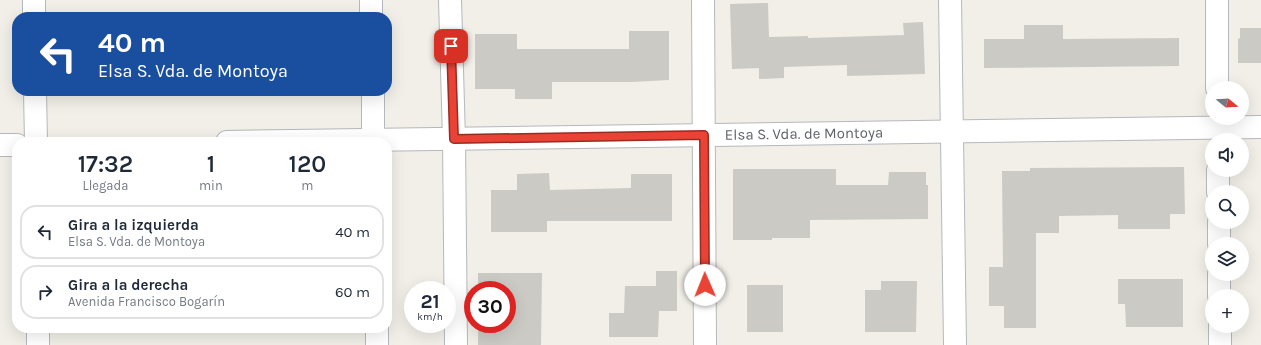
<!DOCTYPE html>
<html lang="es">
<meta charset="utf-8">
<style>
:root{--surface:#fff;--page:#f6f6f7;--text:#1f2937;--muted:#747a83;--line:#e0e1e3}
body{margin:0;font-family:Karla,sans-serif;background:var(--page);color:var(--text);height:100vh;display:flex;flex-direction:column;font-size:15px;white-space:nowrap}
*{box-sizing:border-box;margin:0}
p{font-size:13px;color:var(--muted)}
.icon{flex:none;width:22px;height:22px;fill:none;stroke:currentColor;stroke-width:2;stroke-linecap:round;stroke-linejoin:round}
.map{position:relative;flex:1;overflow:hidden}
.sheet{position:absolute;left:12px;top:137px;width:380px;height:196px;display:flex;flex-direction:column;background:var(--surface);border-radius:16px;box-shadow:0 4px 16px #0002}
.sheet>*{flex:none}
.hud{position:absolute;left:12px;top:12px;width:380px;height:84px;border-radius:16px;box-shadow:0 4px 16px #0002;background:#1a4fa0;color:#fff;overflow:hidden}
.needle{width:26px;rotate:108deg}
.tools{position:absolute;left:1205px;top:81px;display:grid;gap:8px}
.tools a{display:grid;place-items:center;width:44px;height:44px;border-radius:50%;background:var(--surface);box-shadow:0 4px 16px #0002;font-size:20px}
.speed{position:absolute;left:404px;top:281px;display:flex;gap:8px;font-size:20px;font-weight:700;text-align:center}
.speed>*{display:grid;place-content:center;width:52px;height:52px;border-radius:50%;background:var(--surface);box-shadow:0 4px 16px #0002;line-height:1}
.speed small{font-size:10px;font-weight:400}
.speed .limit{border:6px solid #d22;background:#fff;color:#111}
.pin{position:absolute;display:grid;place-items:center;width:34px;height:34px;color:#fff;margin:-17px;border-radius:8px;box-shadow:0 2px 6px #0006}
.me{position:absolute;width:44px;margin:-22px;rotate:359deg;stroke-linejoin:round;filter:drop-shadow(0 0 3px #0008)}
.turn{display:flex;align-items:center;gap:14px;height:84px;padding:0 20px;font-size:18px}
.turn .icon{width:52px;height:52px;stroke-width:2.5}
.turn b{display:block;font-size:28px;line-height:34px}
.eta{display:flex;justify-content:space-evenly;align-items:center;height:68px;text-align:center}
.eta b{font-size:24px;font-weight:600;line-height:28px}
ul{padding:0;list-style:none}
li{display:flex;align-items:center;gap:12px;height:54px;margin:0 8px 6px;padding:0 12px;border:2px solid var(--line);border-radius:16px}
li div{flex:1}
li b{display:block;font-size:15px}
li em{font-style:normal}
.map>svg:first-child{display:block}
</style>
<div class="map">
<svg width="1261" height="345" viewBox="0 0 1261 345">
<rect width="100%" height="100%" fill="#f1efe8"/>
<!-- building -->
<path fill="#cccac5" d="M 768,3 L 769,37 L 808,36 L 808,38 L 904,35 L 903,23 L 923,22 L 925,74 L 847,76 L 847,65 L 784,67 L 784,78 L 759,79 L 759,68 L 732,69 L 730,4 Z
M 1024,25 L 1063,25 L 1063,39 L 1179,38 L 1179,66 L 984,68 L 984,39 L 1024,39 Z
M 1240,28 L 1261,28 L 1261,63 L 1238,63 L 1238,39 L 1240,38 Z
M 629,31 L 669,31 L 669,80 L 632,82 L 552,82 L 552,99 L 515,99 L 515,89 L 475,89 L 475,34 L 517,34 L 517,49 L 629,49 Z
M 1184,167 L 1185,214 L 1170,214 L 1170,229 L 1118,229 L 1118,215 L 1059,216 L 1059,233 L 1036,233 L 1036,328 L 1004,328 L 1004,306 L 989,306 L 989,267 L 1003,267 L 1002,171 L 1030,171 L 1030,168 Z
M 733,169 L 836,169 L 836,185 L 888,185 L 889,172 L 926,172 L 926,185 L 928,185 L 928,219 L 810,220 L 810,238 L 772,238 L 772,240 L 733,240 Z
M 549,173 L 550,190 L 631,188 L 631,174 L 672,174 L 672,221 L 547,221 L 547,232 L 491,232 L 491,190 L 517,190 L 517,174 Z
M 656,271 L 677,271 L 677,311 L 659,311 L 658,337 L 609,337 L 609,313 L 624,313 L 625,286 L 656,286 Z
M 478,273 L 542,273 L 541,345 L 478,345 L 478,324 L 507,324 L 507,290 L 478,290 Z
M 1118,279 L 1183,279 L 1183,327 L 1126,327 L 1125,304 L 1118,304 Z
M 881,281 L 917,281 L 916,332 L 865,332 L 865,290 L 881,290 Z
M 747,285 L 783,285 L 783,332 L 747,332 Z"/>
<g fill="none" stroke-linecap="round" stroke-linejoin="round">
<!-- minor casing -->
<g stroke="#b5b8bc" stroke-width="24">
<g id="minor">
<path d="M 34,0 L 34,17"/>
<path d="M 371,0 L 371,17"/>
<path d="M 450,0 L 454,139 L 456,345"/>
<path d="M 703,0 L 705,345"/>
<path d="M 950,0 L 955,345"/>
<path d="M 1217,0 L 1217,88"/>
<path d="M 35,91 L 36,142"/>
<path d="M 373,91 L 373,142"/>
<path id="s1" d="M 227,142 L 1261,127"/>
<path d="M 0,145 L 17,145"/>
<path d="M 1218,170 L 1218,192"/>
<path d="M 1219,222 L 1219,244"/>
<path d="M 1219,274 L 1219,296"/>
<path d="M 1220,326 L 1220,345"/>
<path d="M 38,328 L 38,345"/>
<path d="M 377,328 L 377,345"/>
</g>
</g>
<!-- minor -->
<use href="#minor" stroke="#fff" stroke-width="22"/>
</g>
<g fill="none" stroke-linecap="round" stroke-linejoin="round">
<!-- route casing -->
<g stroke="#982c22" stroke-width="10">
<path id="route" d="M 451,46 L 454,139 L 704,135 L 705,285"/>
</g>
<!-- route -->
<use href="#route" stroke="#ea4335" stroke-width="7"/>
</g>
<g text-anchor="middle" stroke-width="3" stroke-linejoin="round" paint-order="stroke">
<!-- street labels -->
<g font-size="15" fill="#5f6368" stroke="#fff">
<text dy="5" stroke="none"><textPath href="#s1" startOffset="577">Elsa S. Vda. de Montoya</textPath></text>
</g>
</g>
</svg>
<div class="tools">
<a><svg class="needle" viewBox="-14 -14 28 28"><path d="M0-13l5 13h-10z" fill="#e53935"/><path d="M0 13l5-13h-10z" fill="#747a83"/></svg></a>
<a><svg class="icon" aria-label="sound" viewBox="0 0 24 24"><path d="M4 9h4l5-4v14l-5-4H4zM17 9q2 3 0 6"/></svg></a>
<a><svg class="icon" aria-label="search" viewBox="0 0 24 24"><circle cx="10" cy="10" r="6"/><path d="M15 15l6 6"/></svg></a>
<a><svg class="icon" aria-label="layers" viewBox="0 0 24 24"><path d="M12 4l9 5-9 5-9-5zM3 14l9 5 9-5"/></svg></a>
<a>+</a>
</div>
<div class="speed"><div>21<small>km/h</small></div><div class="limit">30</div></div>
<div class="pin" style="left:451px;top:46px;background:#d93025"><svg class="icon" aria-label="arrive" viewBox="0 0 24 24"><path d="M6 21V4h12l-3 4 3 4H6"/></svg></div>
<svg class="me" style="left:705px;top:285px" viewBox="-20 -20 40 40"><circle r="19" fill="#fff"/><path d="M0-13L10 11 0 6-10 11z" fill="#ea4335"/></svg>
<div class="hud">
<div class="turn"><svg class="icon" aria-label="left" viewBox="0 0 24 24"><path d="M17 20v-9H6M10 6l-5 5 5 5"/></svg><div><b>40 m</b>Elsa S. Vda. de Montoya</div></div>
</div>
<section class="sheet">
<div class="eta">
<div><b>17:32</b><p>Llegada</p></div>
<div><b>1</b><p>min</p></div>
<div><b>120</b><p>m</p></div>
</div>
<ul>
<li><svg class="icon" aria-label="left" viewBox="0 0 24 24"><path d="M17 20v-9H6M10 6l-5 5 5 5"/></svg><div><b>Gira a la izquierda</b><p>Elsa S. Vda. de Montoya</p></div><em>40 m</em></li>
<li><svg class="icon" aria-label="right" viewBox="0 0 24 24"><path d="M7 20v-9h11M14 6l5 5-5 5"/></svg><div><b>Gira a la derecha</b><p>Avenida Francisco Bogarín</p></div><em>60 m</em></li>
</ul>
</section>
</div>
